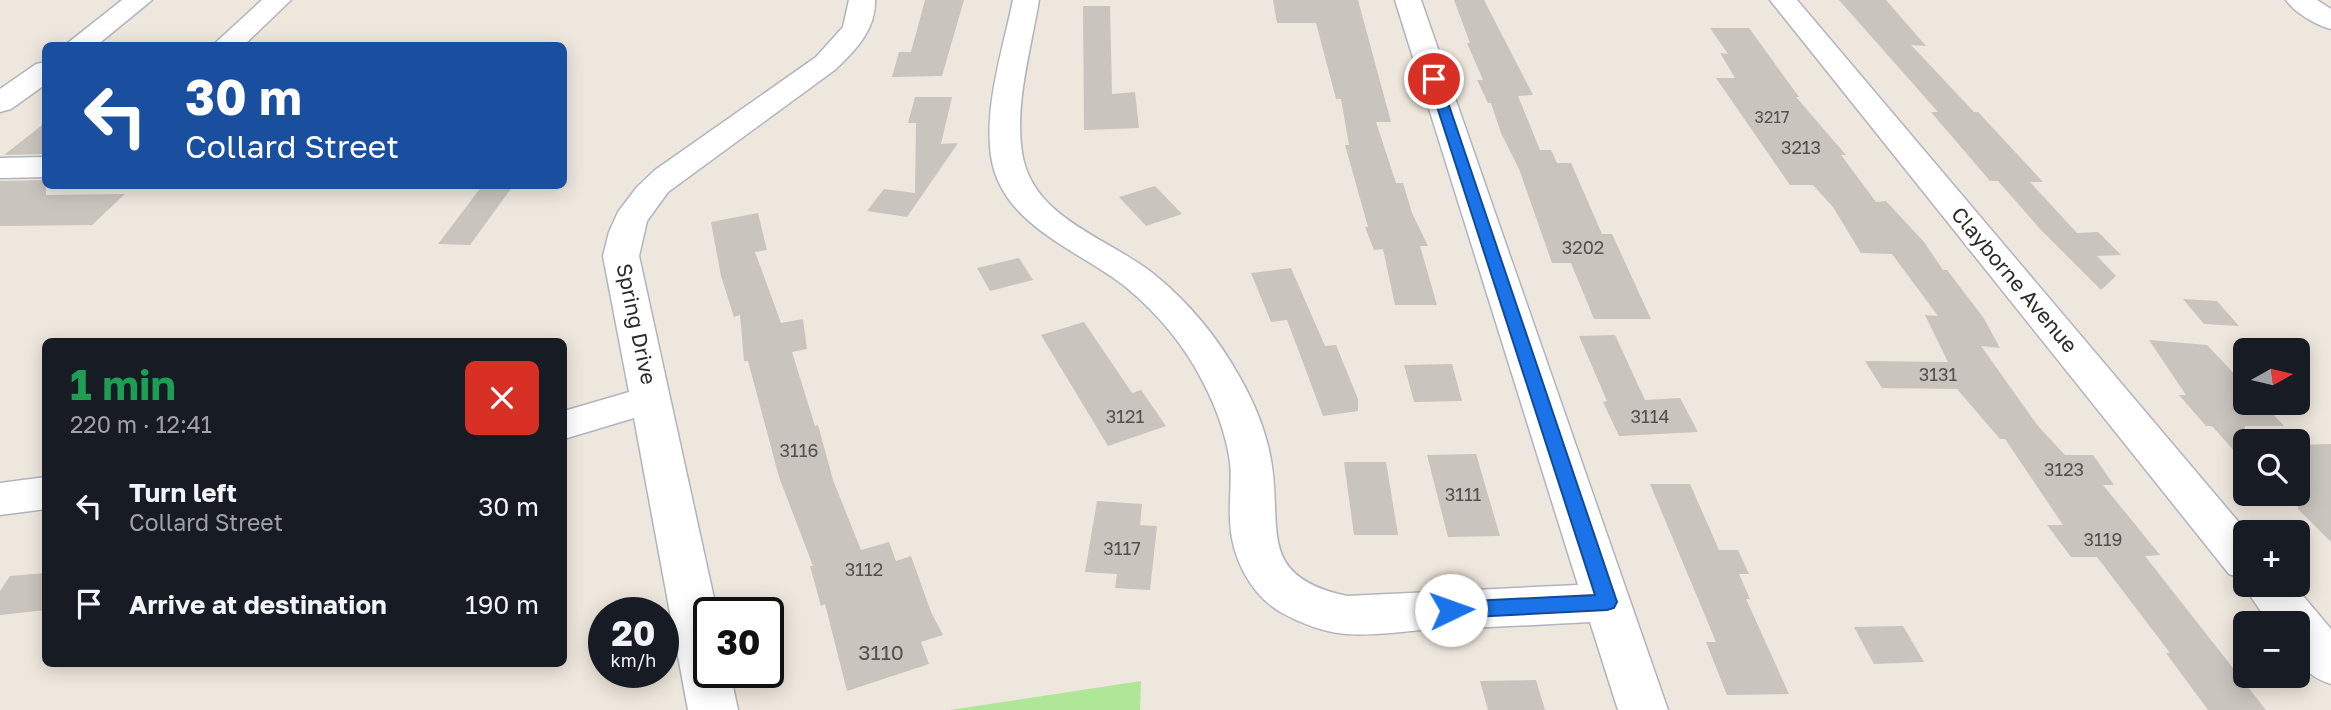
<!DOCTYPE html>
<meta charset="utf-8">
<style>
:root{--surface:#171b24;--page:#20242c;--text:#f1f3f6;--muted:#9ea1a6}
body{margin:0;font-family:"Golos Text",sans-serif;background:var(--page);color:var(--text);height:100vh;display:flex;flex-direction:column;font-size:26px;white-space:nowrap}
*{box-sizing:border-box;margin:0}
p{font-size:23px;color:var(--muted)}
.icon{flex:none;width:38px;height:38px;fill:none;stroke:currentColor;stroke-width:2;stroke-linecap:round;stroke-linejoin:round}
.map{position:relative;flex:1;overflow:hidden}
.drawer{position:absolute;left:42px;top:338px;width:525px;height:329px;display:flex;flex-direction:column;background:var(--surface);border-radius:10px;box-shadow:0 4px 18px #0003}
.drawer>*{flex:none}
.banner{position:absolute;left:42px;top:42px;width:525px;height:147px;border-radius:10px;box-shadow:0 4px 18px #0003;background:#1a4fa0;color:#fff;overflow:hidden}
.needle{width:46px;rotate:82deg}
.fabs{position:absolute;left:2233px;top:338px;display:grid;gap:14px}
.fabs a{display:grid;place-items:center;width:77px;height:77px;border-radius:10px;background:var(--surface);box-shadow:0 4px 18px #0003;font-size:35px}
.speed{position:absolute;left:588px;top:597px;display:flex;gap:14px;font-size:35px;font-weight:700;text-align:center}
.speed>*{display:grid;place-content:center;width:91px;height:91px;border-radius:50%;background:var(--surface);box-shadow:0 4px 18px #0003;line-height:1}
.speed small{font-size:18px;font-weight:400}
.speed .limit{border:4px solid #111;border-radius:10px;background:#fff;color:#111}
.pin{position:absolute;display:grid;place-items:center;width:60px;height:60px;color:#fff;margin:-30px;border:4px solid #fff;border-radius:50%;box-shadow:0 2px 7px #0007}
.me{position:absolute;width:77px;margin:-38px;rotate:87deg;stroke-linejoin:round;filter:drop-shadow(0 0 5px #0008)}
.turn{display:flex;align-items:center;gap:24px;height:147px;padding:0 28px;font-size:32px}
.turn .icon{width:91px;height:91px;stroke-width:2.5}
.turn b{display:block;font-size:49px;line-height:60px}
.round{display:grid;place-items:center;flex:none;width:74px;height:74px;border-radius:10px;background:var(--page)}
.headline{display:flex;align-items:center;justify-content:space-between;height:119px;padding:0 28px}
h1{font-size:42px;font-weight:700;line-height:52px;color:#1e9e55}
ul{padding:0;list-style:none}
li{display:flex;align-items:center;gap:21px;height:98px;padding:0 28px}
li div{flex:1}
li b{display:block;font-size:26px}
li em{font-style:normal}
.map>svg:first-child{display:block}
</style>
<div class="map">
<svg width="2331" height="710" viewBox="0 0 2331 710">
<rect width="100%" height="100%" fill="#eee7dd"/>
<!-- green -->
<path fill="#b0e698" d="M 1141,681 L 1140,710 L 950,710 Z"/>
<!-- building -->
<path fill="#c9c4bd" d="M 925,0 L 964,0 L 942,76 L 892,77 L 899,52 L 911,52 Z
M 1273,0 L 1358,0 L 1391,122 L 1376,122 L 1396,183 L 1403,183 L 1412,213 L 1428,246 L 1420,246 L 1437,305 L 1395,305 L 1383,249 L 1374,250 L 1365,227 L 1368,227 L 1345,145 L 1349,145 L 1341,99 L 1336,99 L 1316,23 L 1277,23 Z
M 1454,0 L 1484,0 L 1533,95 L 1518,96 L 1540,150 L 1551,150 L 1557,163 L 1571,163 L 1602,234 L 1612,234 L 1651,319 L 1594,319 L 1571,263 L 1552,263 L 1519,169 L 1501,133 L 1491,103 L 1488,103 L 1477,80 L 1483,80 L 1467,43 L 1470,43 Z
M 1839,0 L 1886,0 L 1926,46 L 1911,45 L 1974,112 L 1978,112 L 2043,182 L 2030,182 L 2077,233 L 2098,232 L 2121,255 L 2097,256 L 2116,276 L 2101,290 L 2041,230 L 1998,181 L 1990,181 L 1931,112 L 1938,112 Z
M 1083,6 L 1110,6 L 1112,94 L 1135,92 L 1139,128 L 1084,130 Z
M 1710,28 L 1749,28 L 1799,97 L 1796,97 L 1846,155 L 1841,155 L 1876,202 L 1886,201 L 1924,242 L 1943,270 L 1947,270 L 1983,317 L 2000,348 L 1981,346 L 2038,426 L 2065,455 L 2093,455 L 2114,485 L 2103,485 L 2160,555 L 2145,556 L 2266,710 L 2208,710 L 2166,653 L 2170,653 L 2097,557 L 2071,557 L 2047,525 L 2063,525 L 2005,439 L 2000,439 L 1957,389 L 1882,388 L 1865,361 L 1948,362 L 1925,315 L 1938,316 L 1892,254 L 1861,253 L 1833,207 L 1813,185 L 1790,185 L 1716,78 L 1735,78 L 1720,53 L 1728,54 Z
M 915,97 L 952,97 L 941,144 L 958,143 L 907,217 L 867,211 L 884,189 L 915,193 L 916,123 L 908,123 Z
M 46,122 L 46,154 L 4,155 Z
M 46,180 L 46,195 L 125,194 L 92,225 L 0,226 L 0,181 Z
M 482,186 L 513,186 L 470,245 L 438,244 Z
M 1155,186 L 1182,214 L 1146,226 L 1119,197 Z
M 758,213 L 767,250 L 755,252 L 781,323 L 803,319 L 807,349 L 792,352 L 815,426 L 818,425 L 833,480 L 861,550 L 889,542 L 896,561 L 911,556 L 931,612 L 943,635 L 921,642 L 929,664 L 847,691 L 825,604 L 821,606 L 810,566 L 813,566 L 779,477 L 748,361 L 744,361 L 740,315 L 734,317 L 721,276 L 711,222 Z
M 1019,258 L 1033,280 L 990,291 L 977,268 Z
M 1291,268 L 1325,346 L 1336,345 L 1358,399 L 1358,411 L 1323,416 L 1287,320 L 1271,322 L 1251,273 Z
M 2183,299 L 2217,301 L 2239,326 L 2204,324 Z
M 1084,322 L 1132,393 L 1141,390 L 1166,426 L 1108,446 L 1041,335 Z
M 1615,335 L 1645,400 L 1680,398 L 1698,432 L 1619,436 L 1603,402 L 1607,401 L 1579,336 Z
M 2149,340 L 2207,345 L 2245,385 L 2245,402 L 2262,402 L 2284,426 L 2245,426 L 2245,463 L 2212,426 L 2206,426 L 2179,395 L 2186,395 Z
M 1452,364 L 1462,401 L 1414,402 L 1404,365 Z
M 2331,444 L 2331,542 L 2298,509 L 2298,445 Z
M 1476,454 L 1500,536 L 1448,537 L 1427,455 Z
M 1344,462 L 1386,462 L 1398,535 L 1354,535 Z
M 1650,484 L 1690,484 L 1719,550 L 1738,550 L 1749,574 L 1739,574 L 1750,599 L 1746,599 L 1789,694 L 1727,695 L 1706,642 L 1716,642 Z
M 1097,501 L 1142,504 L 1140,525 L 1157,526 L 1150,590 L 1115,588 L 1117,574 L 1085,572 Z
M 46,573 L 46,610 L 0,615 L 0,591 L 10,576 Z
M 1903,626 L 1924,662 L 1874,664 L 1854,627 Z
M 1536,680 L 1545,710 L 1488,710 L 1480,681 Z"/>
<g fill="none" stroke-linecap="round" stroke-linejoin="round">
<!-- minor casing -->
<g stroke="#b1b3c0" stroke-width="3">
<path id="minor" d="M 122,0 L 152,0 L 96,46 L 64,46 Z
M 262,0 L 291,0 L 243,46 L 212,46 Z
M 849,0 L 875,0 C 876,29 856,50 836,69 L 668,192 L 647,221 L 639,256 L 717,612 L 709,612 L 709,672 L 730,672 L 738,710 L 688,710 L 634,418 L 564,439 L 564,411 L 629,392 L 603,256 L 609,232 L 618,212 L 637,187 L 655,170 L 816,57 L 843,27 Z
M 1013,0 L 1039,0 C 1031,50 1013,108 1023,158 C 1036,220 1111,239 1155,275 C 1189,303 1218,338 1239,376 C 1254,402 1266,431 1271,460 C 1283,528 1255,576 1347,596 L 1578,585 L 1395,0 L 1421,0 L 1668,710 L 1618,710 L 1590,622 C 1534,625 1477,628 1421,630 C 1397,632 1371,636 1347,634 C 1326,633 1300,623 1282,613 C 1250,595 1231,556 1230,520 C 1229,501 1232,481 1230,462 C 1226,434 1216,407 1203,382 C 1185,346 1158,314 1127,288 C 1080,250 1001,226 991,156 C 984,106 1003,49 1013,0 Z
M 1770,0 L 1797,0 L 2247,532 L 2245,584 L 2293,584 L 2331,629 L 2331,684 C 2296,672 2298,656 2298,623 L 2269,623 L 2242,584 L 2245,579 L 2229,574 Z
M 2286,0 L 2317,0 L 2331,9 L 2331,29 C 2316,25 2295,13 2286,0 Z
M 46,62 L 46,84 L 11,109 L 0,112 L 0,89 L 36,64 Z
M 46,157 L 46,177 L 0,178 L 0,158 Z
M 46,477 L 46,509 L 0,515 L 0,483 Z"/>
</g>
<!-- minor -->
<use href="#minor" fill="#fff" fill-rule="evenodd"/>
</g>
<!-- route -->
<path fill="#1a73e8" stroke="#114b97" stroke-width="2" d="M 1434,75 L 1440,79 L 1617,602 L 1614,608 L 1607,610 L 1451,618 L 1445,615 L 1442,610 L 1445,604 L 1451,602 L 1595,595 L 1428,79 Z"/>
<g text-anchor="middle" stroke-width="7" stroke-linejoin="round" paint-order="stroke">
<!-- far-number labels -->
<g font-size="16" fill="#525150">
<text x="1772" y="123">3217</text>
</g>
<!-- number labels -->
<g font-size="18" fill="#525150">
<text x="1801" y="154">3213</text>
<text x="1583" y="254">3202</text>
<text x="1938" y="381">3131</text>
<text x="1125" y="423">3121</text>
<text x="1650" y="423">3114</text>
<text x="799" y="457">3116</text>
<text x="2064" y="476">3123</text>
<text x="1463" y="501">3111</text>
<text x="2103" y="546">3119</text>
<text x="1122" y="555">3117</text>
<text x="864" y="576">3112</text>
</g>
<!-- street labels -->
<g font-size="21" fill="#2b2b2b" stroke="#fff">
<text transform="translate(2014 280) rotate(50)" y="7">Clayborne Avenue</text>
<text transform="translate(636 324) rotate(78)" y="7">Spring Drive</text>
</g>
<!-- near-number labels -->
<g font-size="21" fill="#525150">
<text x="881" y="660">3110</text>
</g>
</g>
</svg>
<div class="fabs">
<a><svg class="needle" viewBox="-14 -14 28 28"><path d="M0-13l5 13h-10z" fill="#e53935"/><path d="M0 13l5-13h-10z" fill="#9ea1a6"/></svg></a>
<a><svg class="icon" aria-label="search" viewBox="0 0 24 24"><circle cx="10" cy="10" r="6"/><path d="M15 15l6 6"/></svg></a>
<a>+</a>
<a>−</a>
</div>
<div class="speed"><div>20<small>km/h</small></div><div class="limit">30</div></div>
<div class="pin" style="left:1434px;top:79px;background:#d93025"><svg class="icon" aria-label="arrive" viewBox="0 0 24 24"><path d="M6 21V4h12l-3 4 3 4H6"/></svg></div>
<svg class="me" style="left:1451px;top:610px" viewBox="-20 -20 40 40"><circle r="19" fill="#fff"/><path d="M0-13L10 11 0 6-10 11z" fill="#1a73e8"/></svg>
<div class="banner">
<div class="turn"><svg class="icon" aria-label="left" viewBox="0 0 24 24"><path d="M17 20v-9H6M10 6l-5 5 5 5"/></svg><div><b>30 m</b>Collard Street</div></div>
</div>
<section class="drawer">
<div class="headline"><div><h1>1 min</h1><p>220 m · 12:41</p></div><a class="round" style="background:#d93025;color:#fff"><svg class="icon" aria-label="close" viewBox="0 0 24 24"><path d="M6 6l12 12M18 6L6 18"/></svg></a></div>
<ul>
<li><svg class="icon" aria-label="left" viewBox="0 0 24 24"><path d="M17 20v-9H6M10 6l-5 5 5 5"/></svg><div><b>Turn left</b><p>Collard Street</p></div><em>30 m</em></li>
<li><svg class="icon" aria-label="arrive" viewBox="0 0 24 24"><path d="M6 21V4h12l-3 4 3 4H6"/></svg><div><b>Arrive at destination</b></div><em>190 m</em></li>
</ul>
</section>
</div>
